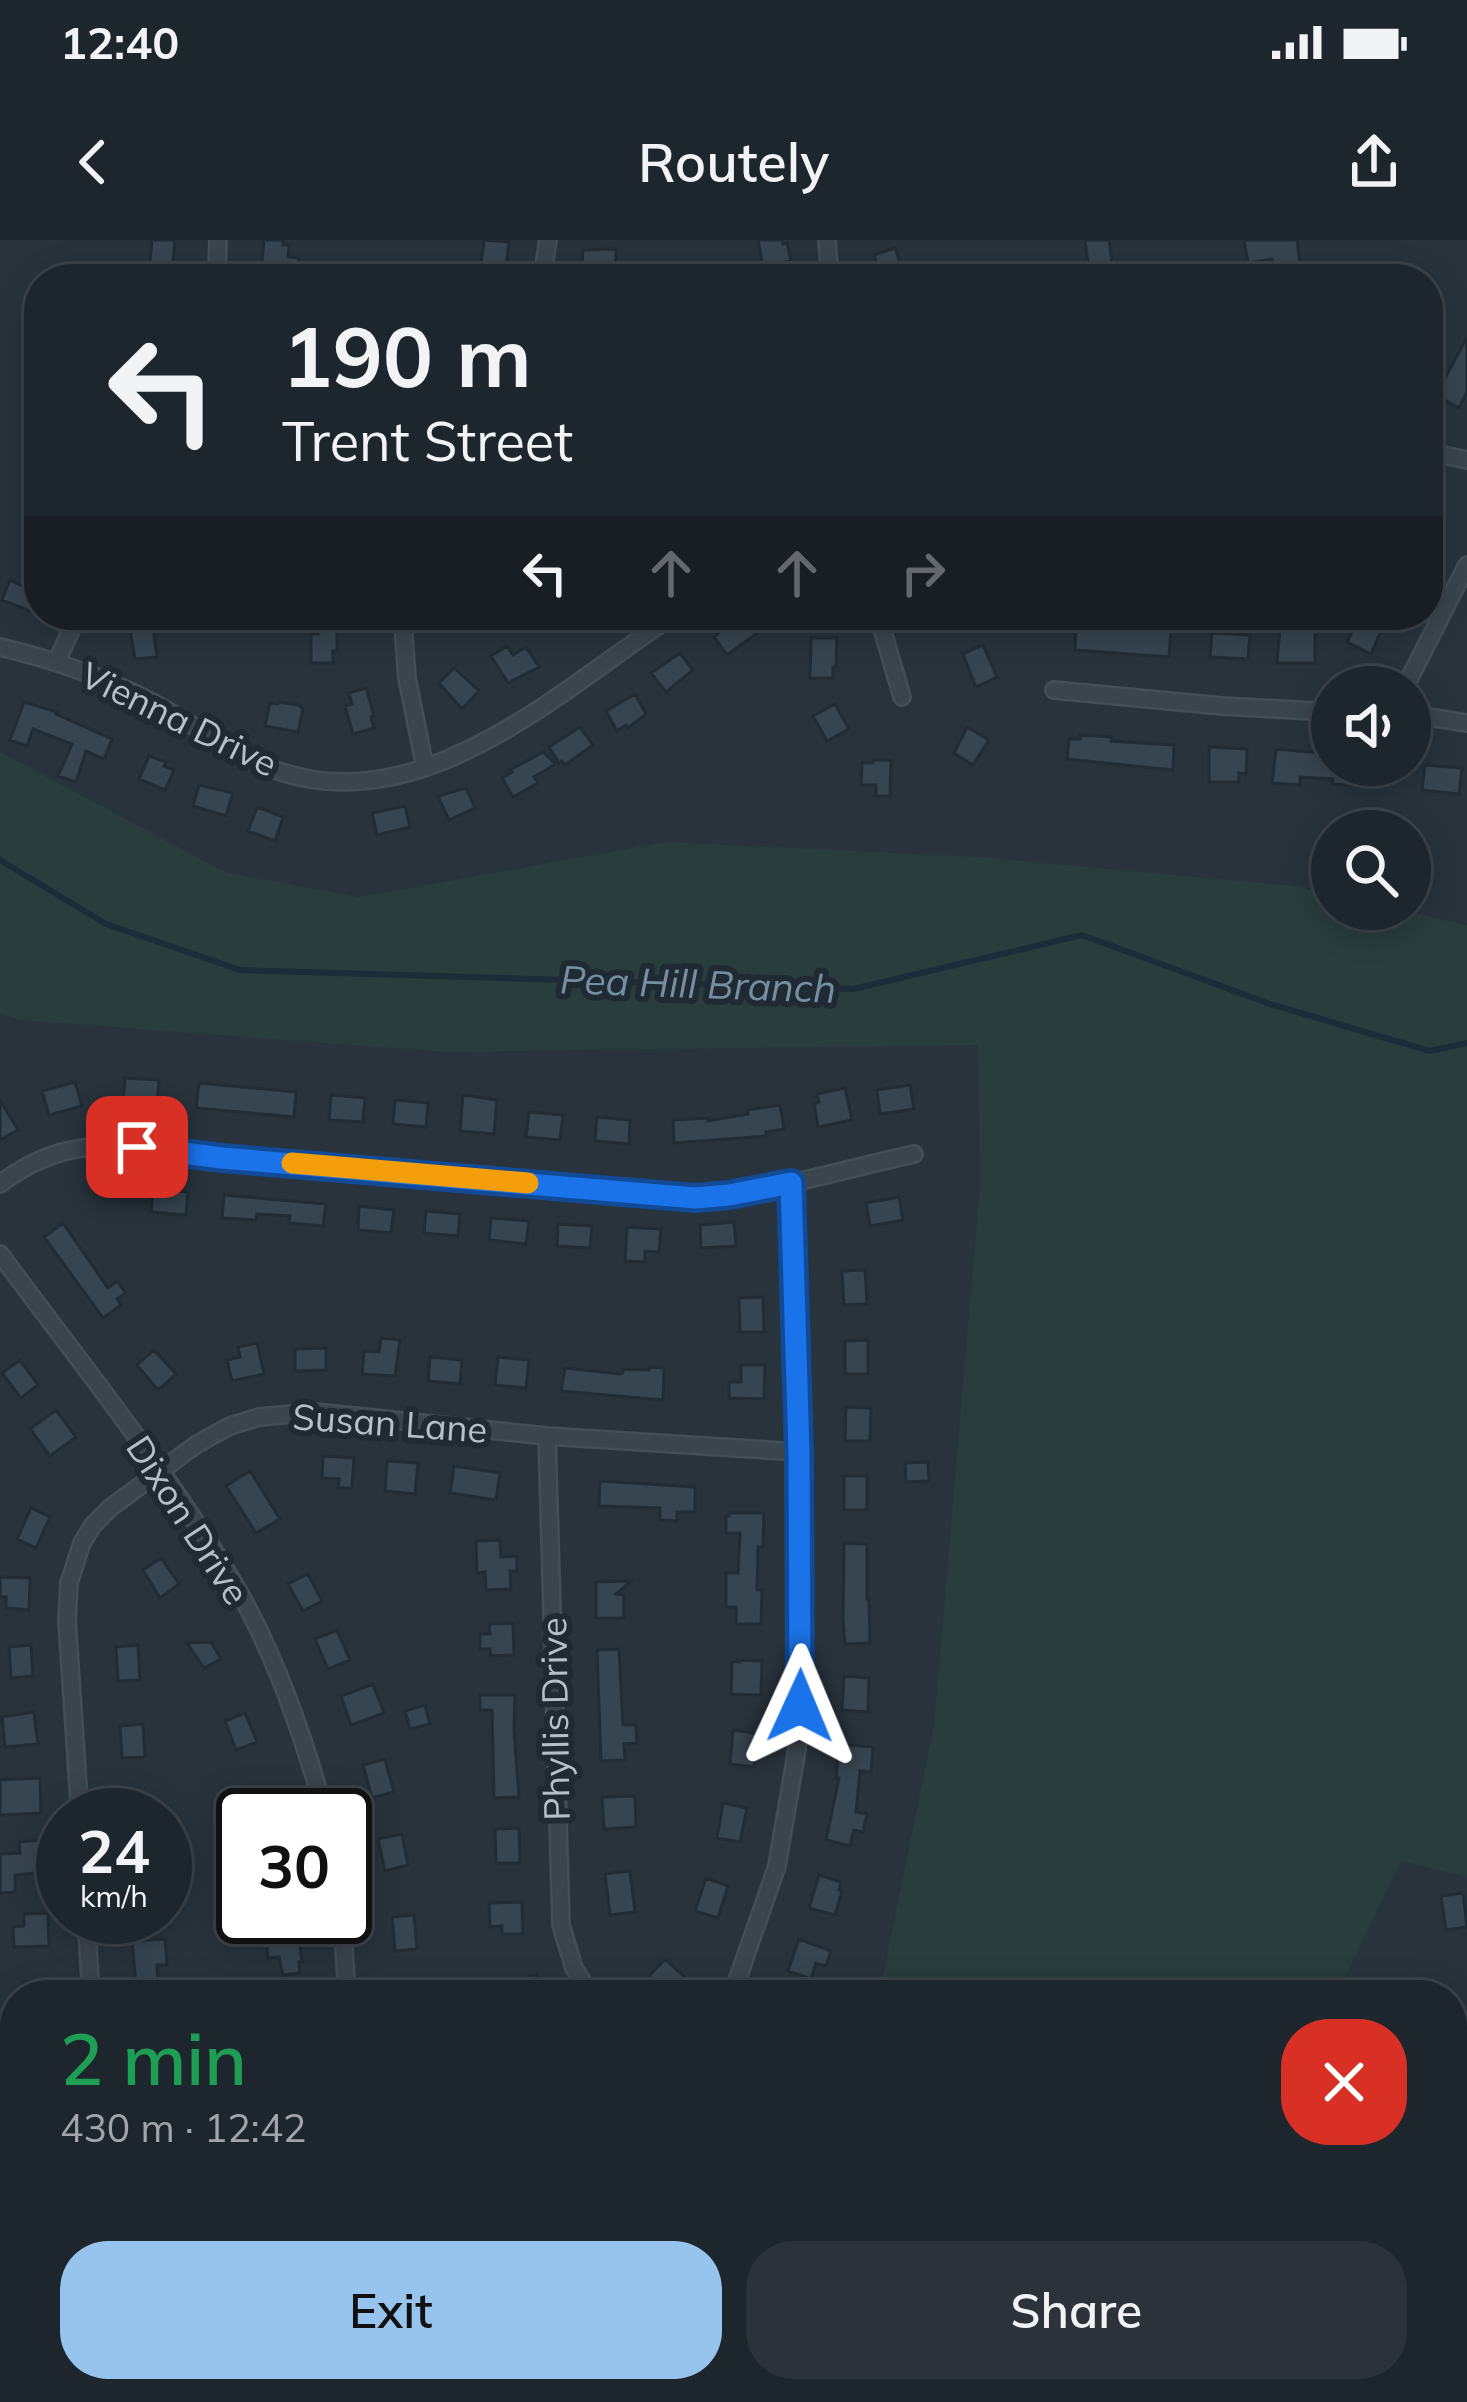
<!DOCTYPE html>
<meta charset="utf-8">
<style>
:root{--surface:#1e262d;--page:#2b3239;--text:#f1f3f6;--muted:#a1a5aa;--line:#3c4349;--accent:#97c4ec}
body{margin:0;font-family:Mulish,sans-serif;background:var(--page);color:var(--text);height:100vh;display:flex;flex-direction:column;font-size:45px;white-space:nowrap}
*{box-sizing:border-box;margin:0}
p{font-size:39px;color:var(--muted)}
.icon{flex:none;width:66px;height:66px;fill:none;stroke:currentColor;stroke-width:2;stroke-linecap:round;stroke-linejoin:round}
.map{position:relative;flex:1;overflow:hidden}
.side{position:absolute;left:0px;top:1740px;width:1467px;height:423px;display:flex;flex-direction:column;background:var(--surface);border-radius:48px 48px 0 0;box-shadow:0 6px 30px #0003,0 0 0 3px var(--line)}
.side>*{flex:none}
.banner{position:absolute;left:24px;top:24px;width:1419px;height:366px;border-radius:48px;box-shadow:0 6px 30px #0003,0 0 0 3px var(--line);background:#1e262d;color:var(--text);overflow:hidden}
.controls{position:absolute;left:1311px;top:426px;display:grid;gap:24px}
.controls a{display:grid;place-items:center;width:120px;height:120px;border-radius:50%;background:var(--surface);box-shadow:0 6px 30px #0003,0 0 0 3px var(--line);font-size:60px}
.speed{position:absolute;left:36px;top:1548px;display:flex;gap:24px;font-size:60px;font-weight:700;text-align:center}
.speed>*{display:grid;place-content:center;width:156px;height:156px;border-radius:50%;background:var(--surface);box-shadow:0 6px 30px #0003,0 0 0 3px var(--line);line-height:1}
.speed small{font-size:30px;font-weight:400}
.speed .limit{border:6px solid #111;border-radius:18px;background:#fff;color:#111}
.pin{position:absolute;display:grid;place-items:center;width:102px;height:102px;color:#fff;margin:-51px;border-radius:24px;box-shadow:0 6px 18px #0006}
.me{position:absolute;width:132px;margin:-66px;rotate:1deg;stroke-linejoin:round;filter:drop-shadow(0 0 9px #0008)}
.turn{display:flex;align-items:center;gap:42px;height:252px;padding:0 60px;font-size:54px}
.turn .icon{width:156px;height:156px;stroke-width:2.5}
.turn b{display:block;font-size:84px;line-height:102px}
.lanes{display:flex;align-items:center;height:114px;padding:0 60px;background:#0003;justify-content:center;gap:60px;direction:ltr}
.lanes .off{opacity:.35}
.round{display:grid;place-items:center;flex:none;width:126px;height:126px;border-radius:48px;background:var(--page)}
.overview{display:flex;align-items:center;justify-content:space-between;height:204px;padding:0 60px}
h1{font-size:72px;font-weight:600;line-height:90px;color:#1e9e55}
.primary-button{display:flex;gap:24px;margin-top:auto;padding:24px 60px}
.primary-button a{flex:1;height:138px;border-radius:48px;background:var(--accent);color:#111;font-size:48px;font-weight:600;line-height:138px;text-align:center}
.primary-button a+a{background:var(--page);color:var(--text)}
.status{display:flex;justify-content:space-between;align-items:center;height:84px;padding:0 60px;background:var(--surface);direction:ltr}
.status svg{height:33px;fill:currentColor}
header{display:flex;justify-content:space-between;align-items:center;height:156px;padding:0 60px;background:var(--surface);font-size:54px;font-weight:600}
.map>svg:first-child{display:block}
</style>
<div class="status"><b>12:40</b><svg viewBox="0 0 49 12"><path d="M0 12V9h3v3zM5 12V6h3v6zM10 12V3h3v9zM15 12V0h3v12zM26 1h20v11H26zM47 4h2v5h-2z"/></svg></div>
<header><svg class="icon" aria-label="back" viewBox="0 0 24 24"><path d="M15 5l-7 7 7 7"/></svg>Routely<svg class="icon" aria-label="share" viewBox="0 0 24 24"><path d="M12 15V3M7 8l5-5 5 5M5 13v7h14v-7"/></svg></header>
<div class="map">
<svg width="1467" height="2162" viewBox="0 0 1467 2162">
<rect width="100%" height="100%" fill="#28333c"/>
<!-- green -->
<path fill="#293d3d" d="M 0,512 L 225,632 L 359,657 L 666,602 L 980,617 L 1294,646 L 1332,654 L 1332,669 L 1396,669 L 1467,685 L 1467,1637 L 1401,1621 L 1336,1755 L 879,1755 L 934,1485 L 980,945 L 978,805 L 445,812 L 19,780 L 0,773 Z
M 1452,2015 L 1467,2031 L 1467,2162 L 1182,2162 L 1176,2148 L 1452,2148 Z"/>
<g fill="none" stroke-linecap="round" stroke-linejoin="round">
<!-- stream -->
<path stroke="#1c2c39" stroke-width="6" d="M 0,620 L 106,684 L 240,730 L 853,749 L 1082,695 L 1270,764 L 1430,811 L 1467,803"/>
</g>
<!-- building -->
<path fill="#374550" stroke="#222c34" stroke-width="3" d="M 152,0 L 175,0 L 172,34 L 149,31 Z
M 264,0 L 283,0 L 283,5 L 289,5 L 288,17 L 299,18 L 298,36 L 261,32 Z
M 484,0 L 509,2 L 505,36 L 480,33 Z
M 758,0 L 782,0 L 783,4 L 787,3 L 791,21 L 763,27 Z
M 1085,0 L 1109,0 L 1114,36 L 1090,39 Z
M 1244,0 L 1297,0 L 1300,24 L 1274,27 L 1272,19 L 1248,23 Z
M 895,8 L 906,39 L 882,39 L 874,15 Z
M 616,9 L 616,26 L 606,26 L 606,39 L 581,39 L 583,10 Z
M 1467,97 L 1467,152 L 1459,168 L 1436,155 Z
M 39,310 L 39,363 L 35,373 L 2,360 L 10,340 L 22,346 Z
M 738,375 L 748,375 L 760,391 L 727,415 L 714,397 L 722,390 L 720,388 Z
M 1360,375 L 1388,375 L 1371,414 L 1347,402 Z
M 145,377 L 147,389 L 153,388 L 157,417 L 135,419 L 128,379 Z
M 318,383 L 337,383 L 337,411 L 333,411 L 333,423 L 311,423 L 311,394 L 318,394 Z
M 1076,386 L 1171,391 L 1169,417 L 1075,410 Z
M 1280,387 L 1315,391 L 1315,423 L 1277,423 Z
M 1212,393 L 1250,395 L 1248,419 L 1210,417 Z
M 811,398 L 837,398 L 836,427 L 833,427 L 833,438 L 810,438 Z
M 983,405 L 997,437 L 976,447 L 963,414 Z
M 507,406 L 513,415 L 526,407 L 539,427 L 508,443 L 491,416 Z
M 680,413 L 693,430 L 666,452 L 651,433 Z
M 454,428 L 479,451 L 462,469 L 439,443 Z
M 366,448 L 374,476 L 371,477 L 374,488 L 353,494 L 345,466 L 352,464 L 349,453 Z
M 635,454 L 646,474 L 628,488 L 626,485 L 617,491 L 606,471 Z
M 24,462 L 57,472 L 56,474 L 112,499 L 104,519 L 86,511 L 76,542 L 58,536 L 72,504 L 33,489 L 27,506 L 10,500 Z
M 279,462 L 299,465 L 303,469 L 298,492 L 265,486 L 270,463 L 278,464 Z
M 835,464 L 849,489 L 827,501 L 813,476 Z
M 580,487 L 593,505 L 565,525 L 562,521 L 559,523 L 549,507 Z
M 967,487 L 989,500 L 973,525 L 954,513 Z
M 1080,495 L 1112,497 L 1111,501 L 1174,505 L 1173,530 L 1067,519 L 1069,499 L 1080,499 Z
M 1209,507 L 1247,509 L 1246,534 L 1239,533 L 1239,542 L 1209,542 Z
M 1276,509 L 1332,514 L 1332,525 L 1387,525 L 1386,542 L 1365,540 L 1364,546 L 1333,544 L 1333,539 L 1300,537 L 1300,545 L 1272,543 Z
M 543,512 L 556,524 L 534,537 L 538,543 L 513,557 L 502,538 L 512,532 L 510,530 Z
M 149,516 L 166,522 L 164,526 L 174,530 L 165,550 L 139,539 Z
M 873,520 L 891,520 L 890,556 L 876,556 L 876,545 L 861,545 L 862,523 L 873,523 Z
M 1425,525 L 1462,528 L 1459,554 L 1422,550 Z
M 199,545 L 233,553 L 226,576 L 193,566 Z
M 466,548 L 475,568 L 449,580 L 438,556 Z
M 405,566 L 410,587 L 377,595 L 372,573 Z
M 257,567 L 283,577 L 275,601 L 248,591 Z
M 125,838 L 159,840 L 157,865 L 123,862 Z
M 75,842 L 82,866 L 49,875 L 42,851 Z
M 199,843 L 296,852 L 294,877 L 196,868 Z
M 910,845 L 914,869 L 880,874 L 877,850 Z
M 845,848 L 852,880 L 818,887 L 814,864 L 819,862 L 817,854 Z
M 331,855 L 365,858 L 363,882 L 329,880 Z
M 463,855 L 497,860 L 494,894 L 460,891 Z
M 0,860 L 18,890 L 0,900 Z
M 395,860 L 428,863 L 426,887 L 393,884 Z
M 780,865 L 784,889 L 766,892 L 766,896 L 674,903 L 673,880 L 708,878 L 708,881 L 748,874 L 747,870 Z
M 529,872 L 563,875 L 560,900 L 526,897 Z
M 597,877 L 630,880 L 629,904 L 595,901 Z
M 153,949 L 188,952 L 186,975 L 151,972 Z
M 224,955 L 326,964 L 323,986 L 289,983 L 290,976 L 257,974 L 256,980 L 222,978 Z
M 899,957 L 903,980 L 870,986 L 866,963 Z
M 359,966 L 394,970 L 391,993 L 358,990 Z
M 426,971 L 460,974 L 458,996 L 424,993 Z
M 491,978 L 529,981 L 526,1004 L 489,1000 Z
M 734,982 L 736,1006 L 701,1008 L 700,985 Z
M 63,983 L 108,1048 L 117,1041 L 126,1053 L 117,1059 L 121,1065 L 103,1078 L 44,997 Z
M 558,984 L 592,986 L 590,1008 L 557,1006 Z
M 627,987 L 661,989 L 659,1012 L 645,1011 L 645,1022 L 625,1021 Z
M 865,1030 L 867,1064 L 844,1065 L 842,1031 Z
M 763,1057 L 764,1092 L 740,1092 L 739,1058 Z
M 381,1098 L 400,1100 L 395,1136 L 362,1134 L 364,1111 L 379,1112 Z
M 868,1100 L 868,1134 L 845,1134 L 845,1101 Z
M 257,1103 L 264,1134 L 232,1141 L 227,1120 L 240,1117 L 238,1107 Z
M 326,1108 L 326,1130 L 295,1131 L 295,1109 Z
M 154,1110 L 176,1134 L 158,1150 L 137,1125 Z
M 430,1117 L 462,1120 L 460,1144 L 428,1141 Z
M 498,1117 L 529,1120 L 526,1148 L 495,1145 Z
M 20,1120 L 38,1145 L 21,1158 L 2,1133 Z
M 741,1125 L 765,1125 L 764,1159 L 729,1158 L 729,1142 L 741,1142 Z
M 649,1127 L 664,1128 L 663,1160 L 561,1151 L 565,1128 L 620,1134 L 623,1133 L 623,1129 L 649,1130 Z
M 846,1167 L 871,1168 L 870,1201 L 845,1201 Z
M 56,1170 L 76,1197 L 50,1216 L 30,1189 Z
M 323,1216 L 354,1218 L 352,1248 L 338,1248 L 339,1239 L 322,1238 Z
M 387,1221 L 418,1223 L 415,1254 L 385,1251 Z
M 928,1222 L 929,1241 L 906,1242 L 905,1223 Z
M 454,1226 L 500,1233 L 496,1260 L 450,1253 Z
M 250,1231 L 280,1279 L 256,1293 L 226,1246 Z
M 844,1236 L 867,1236 L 867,1270 L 844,1270 Z
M 600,1241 L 695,1247 L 695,1272 L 677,1272 L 677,1281 L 660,1280 L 660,1268 L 599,1266 Z
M 31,1268 L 50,1277 L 36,1308 L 17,1299 Z
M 729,1273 L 764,1273 L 763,1307 L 758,1307 L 757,1350 L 762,1350 L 761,1384 L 736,1384 L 736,1367 L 726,1367 L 726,1333 L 738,1333 L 740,1293 L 726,1293 L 726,1276 L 729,1276 Z
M 500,1300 L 501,1317 L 517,1316 L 517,1331 L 510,1331 L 511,1349 L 486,1350 L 485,1332 L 477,1333 L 476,1301 Z
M 844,1303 L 867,1304 L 867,1359 L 869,1359 L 870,1403 L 845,1404 L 843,1379 Z
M 161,1318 L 179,1344 L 160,1358 L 143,1330 Z
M 308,1334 L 322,1361 L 303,1371 L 288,1344 Z
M 0,1337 L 30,1338 L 29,1370 L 6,1368 L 6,1357 L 0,1357 Z
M 631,1341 L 616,1354 L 624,1355 L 624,1378 L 596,1378 L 596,1342 Z
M 513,1383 L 514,1415 L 491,1416 L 490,1409 L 480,1409 L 480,1394 L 490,1394 L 489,1384 Z
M 337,1390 L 350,1420 L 328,1429 L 315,1399 Z
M 211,1402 L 221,1419 L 204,1428 L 187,1403 Z
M 31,1405 L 33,1436 L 11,1438 L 9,1407 Z
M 138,1405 L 140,1440 L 118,1441 L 116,1407 Z
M 619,1409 L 623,1485 L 636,1485 L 637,1503 L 624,1504 L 625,1520 L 601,1521 L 597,1410 Z
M 738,1420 L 762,1421 L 761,1455 L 731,1454 L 732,1422 L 739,1422 Z
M 844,1436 L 869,1438 L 868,1472 L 842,1470 Z
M 373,1444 L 384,1473 L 351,1485 L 341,1456 Z
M 480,1455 L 515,1455 L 514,1491 L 519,1557 L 494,1558 L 492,1470 L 480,1470 Z
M 425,1465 L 430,1484 L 410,1489 L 405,1471 Z
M 34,1472 L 38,1504 L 5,1507 L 2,1477 Z
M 245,1473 L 257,1502 L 236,1510 L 225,1481 Z
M 143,1484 L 145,1517 L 122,1518 L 120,1486 Z
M 733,1490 L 758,1494 L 754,1527 L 730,1524 Z
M 839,1504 L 873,1507 L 871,1532 L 860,1531 L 856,1572 L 867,1574 L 863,1592 L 854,1590 L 850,1606 L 826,1600 L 839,1538 L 836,1538 Z
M 385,1519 L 394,1552 L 372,1558 L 363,1525 Z
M 40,1538 L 41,1573 L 0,1575 L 0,1540 Z
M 272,1550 L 278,1575 L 254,1575 L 249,1556 Z
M 635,1556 L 636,1587 L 604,1589 L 602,1557 Z
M 149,1559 L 150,1575 L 125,1575 L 124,1561 Z
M 723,1563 L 747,1568 L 740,1602 L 717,1598 Z
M 519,1588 L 520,1623 L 496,1623 L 495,1589 Z
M 402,1594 L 408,1625 L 385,1631 L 378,1599 Z
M 43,1600 L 45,1632 L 15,1635 L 15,1652 L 0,1653 L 0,1614 L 20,1613 L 19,1602 Z
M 630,1631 L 635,1672 L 610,1675 L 605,1634 Z
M 819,1635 L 841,1642 L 839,1650 L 842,1651 L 835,1675 L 809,1668 Z
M 706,1638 L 728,1646 L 718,1678 L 695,1671 Z
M 1463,1653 L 1467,1687 L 1446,1690 L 1441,1656 Z
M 522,1662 L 523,1694 L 502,1694 L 502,1686 L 490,1687 L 489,1663 Z
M 48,1673 L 49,1706 L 14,1707 L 13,1687 L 24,1686 L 24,1674 Z
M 414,1675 L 417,1709 L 395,1711 L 392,1677 Z
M 298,1691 L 302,1722 L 299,1722 L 300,1733 L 283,1735 L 279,1717 L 268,1718 L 267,1702 L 278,1701 L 277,1693 Z
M 165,1699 L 167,1725 L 157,1725 L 158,1744 L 136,1745 L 132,1701 Z
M 799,1699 L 831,1711 L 826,1726 L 816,1723 L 811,1739 L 788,1731 Z
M 665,1719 L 690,1742 L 678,1755 L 669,1755 L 649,1736 Z
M 536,1734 L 546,1755 L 493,1755 Z
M 51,1740 L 52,1755 L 24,1755 L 23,1742 Z
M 517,2148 L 541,2148 L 538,2162 L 514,2162 Z
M 834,2148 L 881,2148 L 874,2162 L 862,2162 Z"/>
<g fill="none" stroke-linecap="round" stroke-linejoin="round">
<!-- service casing -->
<g stroke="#444e56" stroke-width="12">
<path id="service" d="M 787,2148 L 805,2153 L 817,2162
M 764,2162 L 772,2151 L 783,2148"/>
</g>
<!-- minor casing -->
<g stroke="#444e56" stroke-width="20">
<path id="minor" d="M 827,0 L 830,39
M 217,39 L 218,0
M 542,39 L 548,0
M 1428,212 L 1467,220
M 878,375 L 902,457
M 403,384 L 407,438 L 425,528
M 0,407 C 55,420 104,437 154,463 C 189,482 230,511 265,526 C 416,589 558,451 674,375
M 57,421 L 78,375
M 1405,447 L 1467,325
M 1054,450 L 1222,466 L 1332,472
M 1410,474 L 1467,483
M 0,944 C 25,925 51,912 83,908 C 139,900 200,916 256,921 C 402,932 549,948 695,957 C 769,953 841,930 914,914
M 0,1014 C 81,1124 170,1233 239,1352 C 276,1417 306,1503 325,1575
M 547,1196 L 561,1685 L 574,1728 L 591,1755
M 80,1575 L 67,1381 L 69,1343 L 82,1303 L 93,1285 L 110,1268 L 197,1204 L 230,1186 L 259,1177 L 315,1172 L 547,1196 L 799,1212
M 86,1677 L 91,1755
M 342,1677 L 347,1755
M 732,1755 L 777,1626 L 797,1509 L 802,1412 L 791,943
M 0,2085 L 15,2084
M 372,2148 L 373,2162
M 577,2162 L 582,2148"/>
</g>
<!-- service -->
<use href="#service" stroke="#3b454d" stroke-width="8"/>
<!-- minor -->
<use href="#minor" stroke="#3b454d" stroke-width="15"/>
</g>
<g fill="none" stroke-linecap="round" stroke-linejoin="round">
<!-- route casing -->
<g stroke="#114b97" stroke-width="30">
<path id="route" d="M 137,907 L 222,918 L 695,958 L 729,955 L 791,943 L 799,1213 L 800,1466"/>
</g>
<!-- route -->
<use href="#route" stroke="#1a73e8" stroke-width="21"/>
<!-- slow -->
<path stroke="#f59e0b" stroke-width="21" d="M 292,923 L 528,943"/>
</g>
<g text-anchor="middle" stroke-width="12" stroke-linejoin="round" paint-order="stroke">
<!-- street labels -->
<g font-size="36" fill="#b7c0c8" stroke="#202a32">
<text transform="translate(179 479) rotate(26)" y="13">Vienna Drive</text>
<text transform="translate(390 1183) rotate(4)" y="13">Susan Lane</text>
<text transform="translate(188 1280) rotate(57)" y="13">Dixon Drive</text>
<text transform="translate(555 1479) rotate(-91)" y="13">Phyllis Drive</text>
</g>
<!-- water labels -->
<g font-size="39" font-style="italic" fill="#758fa2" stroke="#202a32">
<text transform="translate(698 744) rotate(2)" y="14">Pea Hill Branch</text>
</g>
</g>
</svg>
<div class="controls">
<a><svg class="icon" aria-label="sound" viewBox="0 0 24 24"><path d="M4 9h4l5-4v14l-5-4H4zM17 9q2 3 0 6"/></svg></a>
<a><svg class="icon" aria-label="search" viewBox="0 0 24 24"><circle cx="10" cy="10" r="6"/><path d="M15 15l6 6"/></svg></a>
</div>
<div class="speed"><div>24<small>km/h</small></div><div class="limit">30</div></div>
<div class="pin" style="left:137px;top:907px;background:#d93025"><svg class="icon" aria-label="arrive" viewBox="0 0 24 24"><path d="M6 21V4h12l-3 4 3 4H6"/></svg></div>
<svg class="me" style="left:800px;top:1466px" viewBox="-20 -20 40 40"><path d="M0-17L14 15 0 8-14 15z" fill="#1a73e8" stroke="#fff" stroke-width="4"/></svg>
<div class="banner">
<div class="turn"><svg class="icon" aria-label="left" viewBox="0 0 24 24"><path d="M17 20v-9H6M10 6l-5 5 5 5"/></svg><div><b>190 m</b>Trent Street</div></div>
<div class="lanes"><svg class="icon" aria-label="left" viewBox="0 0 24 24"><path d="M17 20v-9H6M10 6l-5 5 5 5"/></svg><svg class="icon off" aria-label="ahead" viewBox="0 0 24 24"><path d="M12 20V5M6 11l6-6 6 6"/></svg><svg class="icon off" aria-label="ahead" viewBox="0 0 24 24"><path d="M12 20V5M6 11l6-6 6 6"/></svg><svg class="icon off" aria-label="right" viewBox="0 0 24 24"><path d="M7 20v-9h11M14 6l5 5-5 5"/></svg></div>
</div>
<section class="side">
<div class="overview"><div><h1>2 min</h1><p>430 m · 12:42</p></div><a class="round" style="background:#d93025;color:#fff"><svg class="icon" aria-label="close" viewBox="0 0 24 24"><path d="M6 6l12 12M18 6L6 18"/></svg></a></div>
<div class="primary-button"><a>Exit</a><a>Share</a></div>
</section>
</div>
